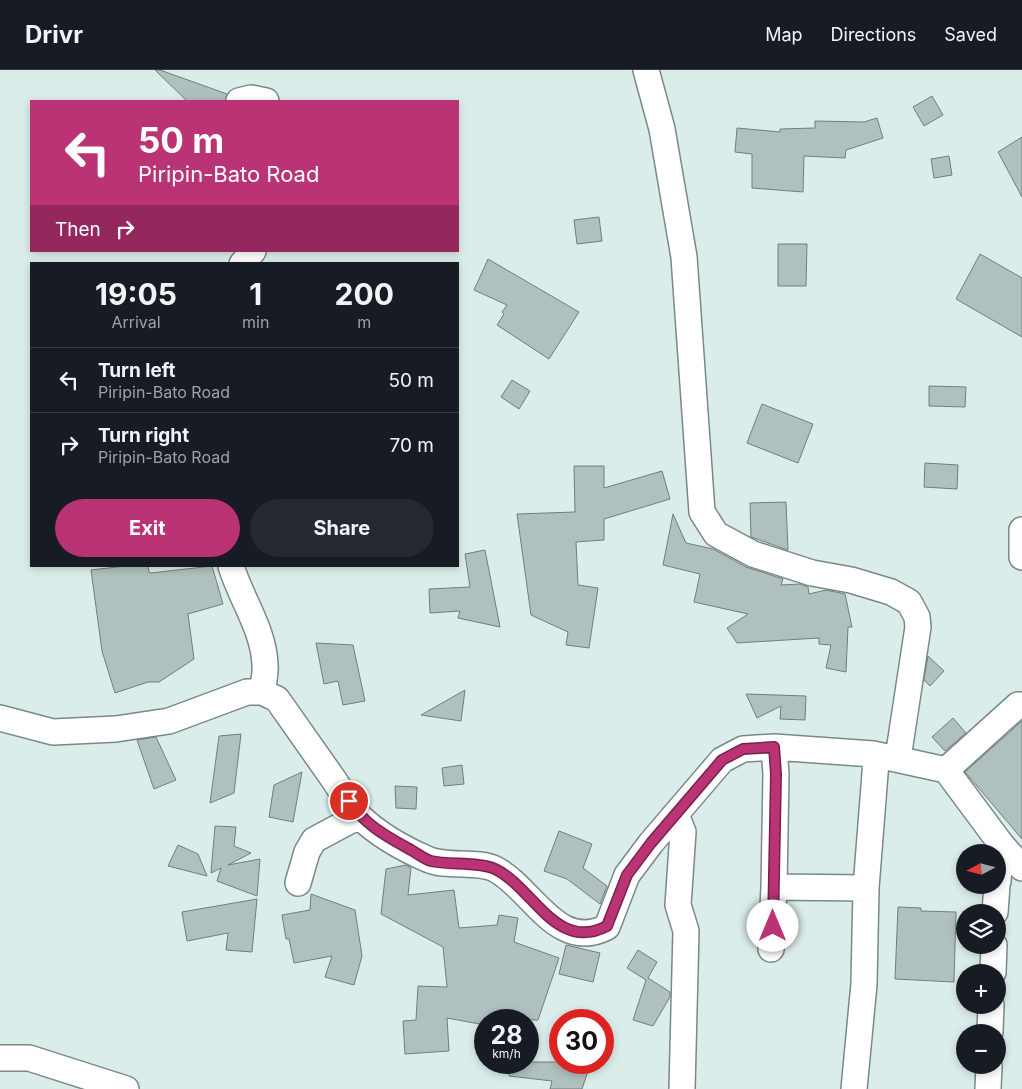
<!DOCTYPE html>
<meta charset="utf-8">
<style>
:root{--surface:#171b24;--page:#242831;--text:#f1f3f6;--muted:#9ea1a6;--line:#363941;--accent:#ba3375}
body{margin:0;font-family:Inter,sans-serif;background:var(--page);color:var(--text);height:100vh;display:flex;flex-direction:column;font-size:19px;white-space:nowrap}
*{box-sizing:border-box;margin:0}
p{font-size:16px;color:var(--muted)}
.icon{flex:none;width:28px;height:28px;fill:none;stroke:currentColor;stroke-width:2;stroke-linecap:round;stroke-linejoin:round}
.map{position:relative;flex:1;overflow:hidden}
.sheet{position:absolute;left:30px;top:192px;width:429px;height:305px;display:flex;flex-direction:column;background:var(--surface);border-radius:0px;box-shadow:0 2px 8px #0003}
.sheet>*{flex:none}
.banner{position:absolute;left:30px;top:30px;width:429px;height:152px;border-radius:0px;box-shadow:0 2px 8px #0003;background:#ba3375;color:#fff;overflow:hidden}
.needle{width:32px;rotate:263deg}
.tools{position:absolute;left:956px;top:774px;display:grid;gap:10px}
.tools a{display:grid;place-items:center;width:50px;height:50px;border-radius:50%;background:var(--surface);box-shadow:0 2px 8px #0003;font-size:25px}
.speed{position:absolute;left:474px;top:939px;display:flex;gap:10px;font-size:25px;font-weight:700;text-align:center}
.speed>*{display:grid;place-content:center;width:65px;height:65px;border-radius:50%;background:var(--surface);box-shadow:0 2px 8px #0003;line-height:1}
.speed small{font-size:12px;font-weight:400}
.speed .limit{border:8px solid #d22;background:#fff;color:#111}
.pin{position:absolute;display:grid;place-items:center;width:42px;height:42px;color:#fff;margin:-21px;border:2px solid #fff;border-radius:50%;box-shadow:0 1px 5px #0007}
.me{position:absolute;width:55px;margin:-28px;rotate:0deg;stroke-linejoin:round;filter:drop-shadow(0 0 4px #0008)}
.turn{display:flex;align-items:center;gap:18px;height:105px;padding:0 25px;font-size:22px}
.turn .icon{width:65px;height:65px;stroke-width:2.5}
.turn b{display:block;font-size:35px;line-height:42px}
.then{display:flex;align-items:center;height:48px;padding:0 25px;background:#0003;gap:10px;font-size:19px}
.eta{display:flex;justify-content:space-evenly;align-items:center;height:85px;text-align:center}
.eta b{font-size:30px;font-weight:700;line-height:35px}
.primary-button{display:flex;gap:10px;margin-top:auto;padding:10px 25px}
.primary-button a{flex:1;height:58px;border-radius:30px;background:var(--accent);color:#fff;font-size:20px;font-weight:700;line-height:58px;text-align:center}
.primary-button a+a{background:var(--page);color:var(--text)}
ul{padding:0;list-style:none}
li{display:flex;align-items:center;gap:15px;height:65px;padding:0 25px;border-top:1px solid var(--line)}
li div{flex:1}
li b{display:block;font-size:19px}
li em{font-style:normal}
header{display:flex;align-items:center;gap:30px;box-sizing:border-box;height:70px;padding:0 25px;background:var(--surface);border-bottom:1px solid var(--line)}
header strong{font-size:24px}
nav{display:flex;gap:28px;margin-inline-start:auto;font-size:18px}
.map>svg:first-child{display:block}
</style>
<header>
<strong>Drivr</strong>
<nav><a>Map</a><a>Directions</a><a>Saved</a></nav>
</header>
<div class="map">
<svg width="1022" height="1019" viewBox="0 0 1022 1019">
<rect width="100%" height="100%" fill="#dbedea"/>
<!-- building -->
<path fill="#afc0be" stroke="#707f7d" d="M 155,0 L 160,0 L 227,24 L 225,31 L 187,31 Z
M 932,26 L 943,45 L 924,56 L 913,37 Z
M 877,48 L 883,68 L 846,80 L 845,88 L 804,86 L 803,122 L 752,118 L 752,84 L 735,82 L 737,58 L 780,62 L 780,59 L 815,58 L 815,51 L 864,52 Z
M 1022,67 L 1022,127 L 998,82 Z
M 949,86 L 952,105 L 934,108 L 931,89 Z
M 599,147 L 602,171 L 577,174 L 574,150 Z
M 778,174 L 807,174 L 806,216 L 778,216 Z
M 980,184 L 1022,208 L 1022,267 L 956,229 Z
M 488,189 L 579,242 L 549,289 L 497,255 L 504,244 L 502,242 L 507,235 L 474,220 Z
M 512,310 L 530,321 L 519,339 L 501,327 Z
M 929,316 L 966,317 L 965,337 L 929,336 Z
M 762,334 L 813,354 L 798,393 L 747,373 Z
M 925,393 L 958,395 L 957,419 L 924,417 Z
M 574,396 L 604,396 L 604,418 L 662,401 L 670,429 L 604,449 L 604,470 L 576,472 L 578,515 L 598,518 L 589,578 L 566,575 L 568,562 L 531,545 L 517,444 L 575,442 Z
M 786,432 L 788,480 L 751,467 L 750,433 Z
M 673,444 L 686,473 L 713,479 L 746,497 L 783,509 L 781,515 L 800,514 L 808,517 L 809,524 L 826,520 L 845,524 L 852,557 L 848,557 L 846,602 L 826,598 L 831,575 L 819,574 L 819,568 L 737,573 L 727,558 L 748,544 L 694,532 L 700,504 L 663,495 Z
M 485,480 L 500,557 L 458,548 L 460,541 L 430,543 L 429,519 L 470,517 L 465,484 Z
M 125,496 L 148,496 L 149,502 L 151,503 L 212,496 L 223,534 L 188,544 L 194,589 L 159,612 L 148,612 L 115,623 L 102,581 L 91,500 Z
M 316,573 L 353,575 L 365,631 L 343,635 L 338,611 L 324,614 Z
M 928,586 L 944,601 L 930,616 L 924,610 Z
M 465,620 L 461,651 L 421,645 Z
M 746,624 L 806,626 L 805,650 L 780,649 L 781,636 L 757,648 Z
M 953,648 L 966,663 L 945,681 L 932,667 Z
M 1022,651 L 1022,769 L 965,702 Z
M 241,664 L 234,723 L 210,733 L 219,666 Z
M 156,667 L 176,710 L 154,719 L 137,670 Z
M 462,695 L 464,714 L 444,716 L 442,698 Z
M 302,702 L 293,752 L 269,747 L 274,715 Z
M 395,716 L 417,717 L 416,739 L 396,738 Z
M 215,756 L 236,757 L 234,776 L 251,783 L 228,795 L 260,789 L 257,826 L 217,811 L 221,798 L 211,803 Z
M 559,761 L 592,774 L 583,798 L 607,816 L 600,834 L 567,809 L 544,801 Z
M 178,775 L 198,784 L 207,806 L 168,796 Z
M 406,795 L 411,798 L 408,825 L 454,820 L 459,858 L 497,855 L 499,845 L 518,848 L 514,872 L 559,888 L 538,950 L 485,950 L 485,955 L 447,948 L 449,981 L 405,984 L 403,951 L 416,950 L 418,916 L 447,917 L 443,877 L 381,844 L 386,799 Z
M 311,824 L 355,840 L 362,886 L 354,915 L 325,907 L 332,886 L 294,893 L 289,869 L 286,869 L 282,845 L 310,840 Z
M 257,829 L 252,882 L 226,880 L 228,863 L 187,871 L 182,842 Z
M 898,837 L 921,838 L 921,841 L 956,842 L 954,912 L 895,909 Z
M 566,875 L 600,883 L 593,912 L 559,904 Z
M 638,880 L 657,892 L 648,908 L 670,922 L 670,927 L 653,956 L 633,950 L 646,910 L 627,898 Z
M 510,992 L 591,992 L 582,1019 L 550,1019 L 552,1011 L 509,1006 Z"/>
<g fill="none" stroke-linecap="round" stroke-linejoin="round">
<!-- minor casing -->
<g stroke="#798987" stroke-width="28">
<path id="minor" d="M 646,0 L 662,59 L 684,187 L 702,442 L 716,464 L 753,484 L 812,503 L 851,510 L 891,522 L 909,532 L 917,547 L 918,557 L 898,688
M 239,31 L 251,28 L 266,31
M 242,194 L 253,181
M 1022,460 L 1022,487
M 231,496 C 241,529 264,560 265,595 C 266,604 263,614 262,622
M 0,648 L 53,662 L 116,659 L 169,651 L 247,622 L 262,622 L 277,629 C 296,656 315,683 334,710 C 342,722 350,737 360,747 C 379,765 404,779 427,789 C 446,798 477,790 495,799 C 532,818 557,883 607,857 L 627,805 L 651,773 L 722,690 L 743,679 L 774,677 L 873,684 L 946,700
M 946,700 L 1001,774 L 1022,798
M 946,700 L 1018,635 L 1022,635
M 673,747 L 679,752 L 683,762 L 678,835 L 686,861 L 682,1019
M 998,811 L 1001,774
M 298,813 L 307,782 L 314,770 L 359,746
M 774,817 L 866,818
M 995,842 L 997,815
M 771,879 L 774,817 L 776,704 L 774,677
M 993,902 L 994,875
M 990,962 L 991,935
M 0,988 L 29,988 L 126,1019
M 854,1019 L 864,914 L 866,818 L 876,691 L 873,684
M 988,1019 L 989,995"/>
</g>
<!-- minor -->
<use href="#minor" stroke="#fff" stroke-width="25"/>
</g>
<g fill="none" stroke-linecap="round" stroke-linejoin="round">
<!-- route casing -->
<g stroke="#79214c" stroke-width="12">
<path id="route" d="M 349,731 C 365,755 386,766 411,780 C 417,783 424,789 431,791 C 448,795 480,792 495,799 C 533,817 556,883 607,856 L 627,805 L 651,773 L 722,690 L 743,679 L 774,677 L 776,704 L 773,856"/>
</g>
<!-- route -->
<use href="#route" stroke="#ba3375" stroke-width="9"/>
</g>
</svg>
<div class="tools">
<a><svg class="needle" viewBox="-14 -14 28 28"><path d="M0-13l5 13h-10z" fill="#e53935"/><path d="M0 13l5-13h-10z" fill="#9ea1a6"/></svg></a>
<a><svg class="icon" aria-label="layers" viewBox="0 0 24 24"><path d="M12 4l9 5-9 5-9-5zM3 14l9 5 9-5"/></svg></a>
<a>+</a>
<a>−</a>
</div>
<div class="speed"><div>28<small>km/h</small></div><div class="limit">30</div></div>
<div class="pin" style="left:349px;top:731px;background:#d93025"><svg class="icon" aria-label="arrive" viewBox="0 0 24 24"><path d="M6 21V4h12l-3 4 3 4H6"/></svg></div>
<svg class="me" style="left:773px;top:856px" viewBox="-20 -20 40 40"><circle r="19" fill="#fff"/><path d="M0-13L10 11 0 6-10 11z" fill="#ba3375"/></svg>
<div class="banner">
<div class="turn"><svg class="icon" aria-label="left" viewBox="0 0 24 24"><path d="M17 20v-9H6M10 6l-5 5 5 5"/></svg><div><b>50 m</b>Piripin-Bato Road</div></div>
<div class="then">Then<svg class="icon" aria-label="right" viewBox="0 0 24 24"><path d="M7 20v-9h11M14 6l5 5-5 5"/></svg></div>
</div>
<section class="sheet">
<div class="eta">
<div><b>19:05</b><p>Arrival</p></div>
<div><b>1</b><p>min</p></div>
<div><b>200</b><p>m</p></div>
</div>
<ul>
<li><svg class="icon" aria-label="left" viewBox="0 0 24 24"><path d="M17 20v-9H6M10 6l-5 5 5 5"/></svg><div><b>Turn left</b><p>Piripin-Bato Road</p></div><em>50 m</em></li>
<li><svg class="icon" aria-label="right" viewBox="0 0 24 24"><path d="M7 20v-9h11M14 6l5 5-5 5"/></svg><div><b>Turn right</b><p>Piripin-Bato Road</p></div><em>70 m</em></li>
</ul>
<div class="primary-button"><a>Exit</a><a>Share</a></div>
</section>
</div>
